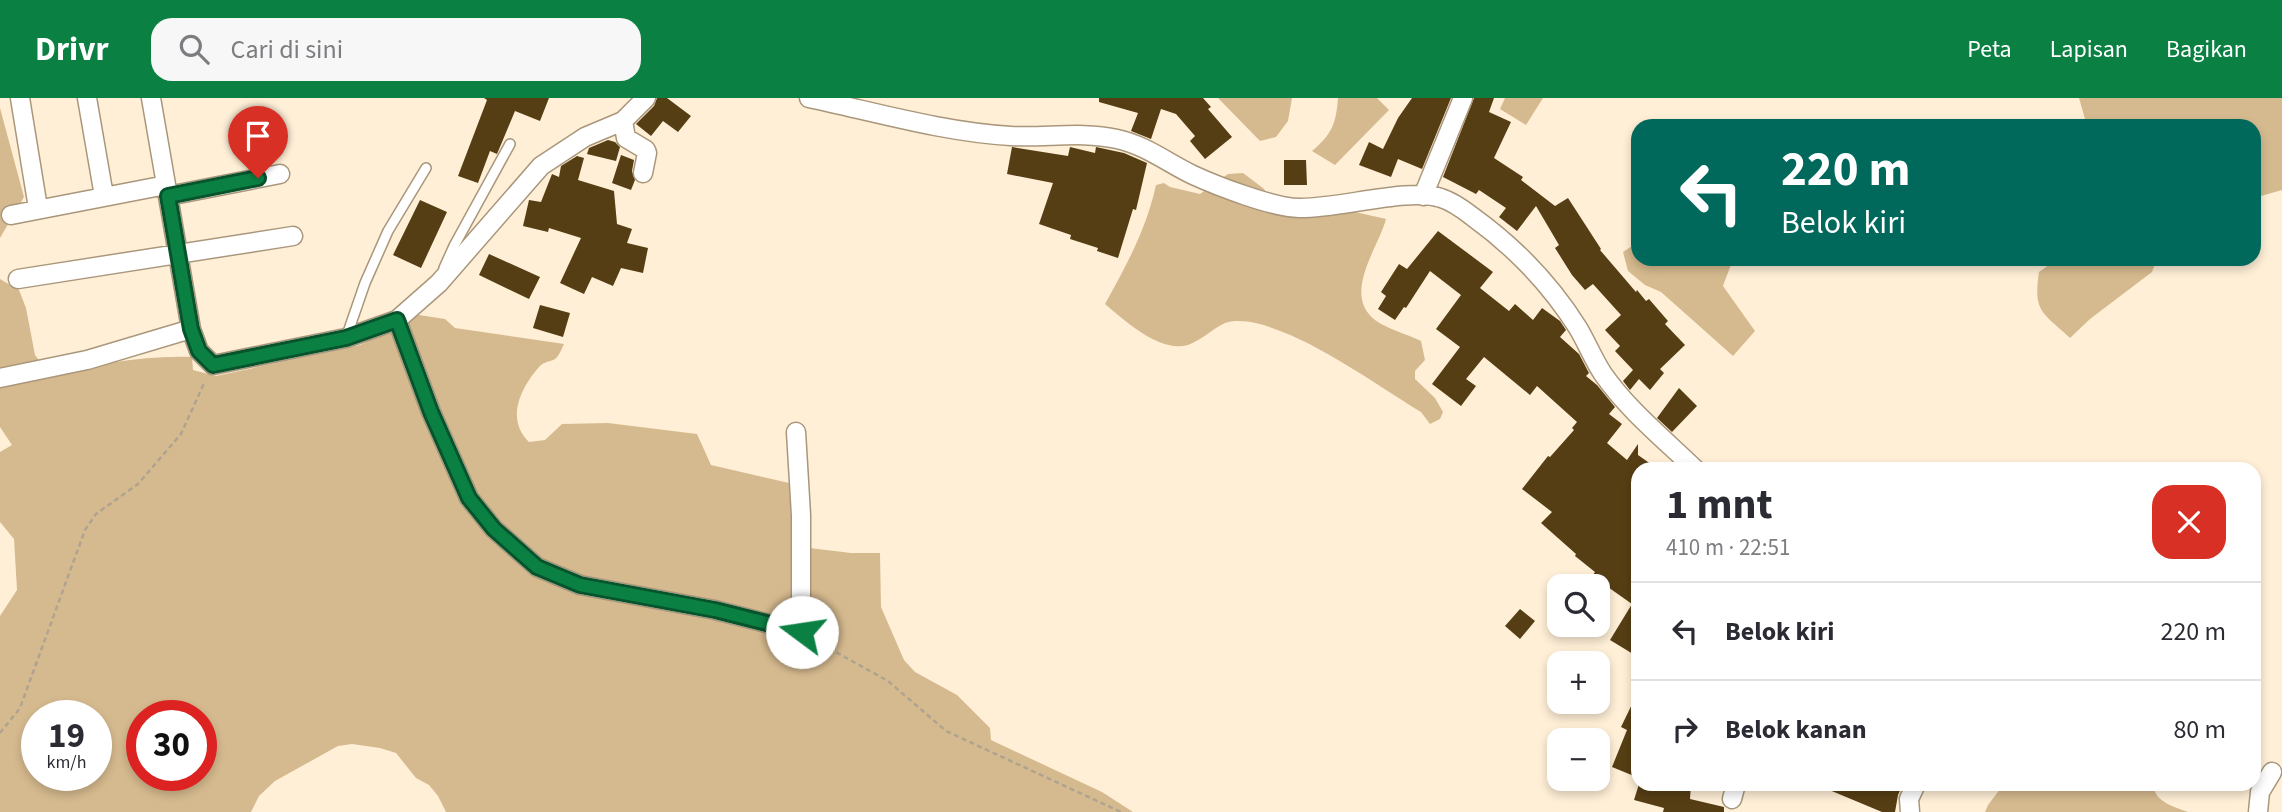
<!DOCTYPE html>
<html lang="id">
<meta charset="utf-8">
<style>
:root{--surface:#fff;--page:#f7f7f7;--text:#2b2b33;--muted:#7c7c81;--line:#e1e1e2;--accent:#0b8043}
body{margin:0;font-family:"Source Sans 3",sans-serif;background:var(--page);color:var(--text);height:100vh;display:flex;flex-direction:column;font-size:26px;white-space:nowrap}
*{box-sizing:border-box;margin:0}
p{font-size:23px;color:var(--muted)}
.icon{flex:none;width:38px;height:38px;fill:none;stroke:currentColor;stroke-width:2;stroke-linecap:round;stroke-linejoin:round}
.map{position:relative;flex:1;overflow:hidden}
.details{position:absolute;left:1631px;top:364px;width:630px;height:329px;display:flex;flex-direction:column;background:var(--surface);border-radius:21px;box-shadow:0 4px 10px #0003}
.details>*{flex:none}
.banner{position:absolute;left:1631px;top:21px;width:630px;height:147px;border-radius:21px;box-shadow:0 4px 10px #0003;background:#00695c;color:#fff;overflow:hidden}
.fabs{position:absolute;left:1547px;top:476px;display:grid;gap:14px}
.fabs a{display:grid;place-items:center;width:63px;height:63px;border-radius:14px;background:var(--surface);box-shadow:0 4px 10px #0003;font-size:35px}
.speed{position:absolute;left:21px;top:602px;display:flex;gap:14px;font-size:35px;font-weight:700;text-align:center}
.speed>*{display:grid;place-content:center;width:91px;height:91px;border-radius:50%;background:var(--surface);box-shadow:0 4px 10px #0003;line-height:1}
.speed small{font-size:18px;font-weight:400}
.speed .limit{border:10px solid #d22;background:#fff;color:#111}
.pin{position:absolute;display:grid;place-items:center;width:60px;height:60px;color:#fff;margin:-72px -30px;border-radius:50% 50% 50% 0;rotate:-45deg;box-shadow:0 0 7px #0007}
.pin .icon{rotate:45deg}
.me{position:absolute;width:77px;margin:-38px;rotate:284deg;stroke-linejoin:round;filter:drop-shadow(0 0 5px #0008)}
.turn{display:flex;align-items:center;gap:24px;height:147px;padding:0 35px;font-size:32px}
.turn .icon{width:91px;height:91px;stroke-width:2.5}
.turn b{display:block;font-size:49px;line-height:60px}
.round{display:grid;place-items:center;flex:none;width:74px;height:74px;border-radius:21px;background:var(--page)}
.headline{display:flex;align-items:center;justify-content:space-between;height:119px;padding:0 35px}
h1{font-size:42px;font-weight:700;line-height:52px}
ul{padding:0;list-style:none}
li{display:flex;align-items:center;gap:21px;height:98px;padding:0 35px;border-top:2px solid var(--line)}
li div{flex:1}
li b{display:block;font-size:26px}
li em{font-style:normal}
header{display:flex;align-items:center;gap:42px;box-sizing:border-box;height:98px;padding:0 35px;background:var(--accent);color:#fff}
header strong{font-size:33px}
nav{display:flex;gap:38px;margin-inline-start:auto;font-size:24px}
.search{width:490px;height:63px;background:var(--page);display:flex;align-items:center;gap:18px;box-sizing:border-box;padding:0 24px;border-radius:21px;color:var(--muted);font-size:26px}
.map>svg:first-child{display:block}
</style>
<header>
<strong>Drivr</strong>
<div class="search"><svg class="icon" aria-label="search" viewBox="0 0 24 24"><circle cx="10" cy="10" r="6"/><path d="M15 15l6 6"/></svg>Cari di sini</div>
<nav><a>Peta</a><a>Lapisan</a><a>Bagikan</a></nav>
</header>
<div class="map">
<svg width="2282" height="714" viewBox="0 0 2282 714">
<rect width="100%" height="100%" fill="#ffefd7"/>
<!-- green -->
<path fill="#d6ba8f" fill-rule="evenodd" d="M 1218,0 L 1292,0 L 1288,23 L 1276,39 L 1260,43 Z
M 1338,0 L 1377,0 L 1389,12 L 1335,67 L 1312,53 C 1332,36 1336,26 1338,0 Z
M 1505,0 L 1543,0 L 1526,27 L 1500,11 Z
M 2079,0 L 2282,0 L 2282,92 L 2254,100 L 2254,28 L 2087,28 Z
M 0,10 L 24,99 L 0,140 Z
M 1243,75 L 1263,90 L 1278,108 L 1285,112 L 1355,114 L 1386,121 C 1378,151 1342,196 1375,222 C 1387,231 1407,236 1421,243 L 1425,262 L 1415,273 L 1415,281 L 1435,300 L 1443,314 L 1440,321 L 1430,326 L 1421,314 C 1375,286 1322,247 1272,230 C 1261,225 1237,220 1225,225 C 1212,231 1202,242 1188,247 C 1160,255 1125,223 1105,206 C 1127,166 1146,132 1156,87 L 1164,85 L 1170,89 L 1200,96 L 1228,76 Z
M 1638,144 L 1638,161 L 1733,161 L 1723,188 L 1755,233 L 1733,258 L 1661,194 L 1645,187 L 1628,173 L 1623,154 Z
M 2057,161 L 2157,161 L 2152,174 L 2090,221 L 2070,240 C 2042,214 2033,214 2039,174 Z
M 0,181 L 19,192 L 26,210 L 35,257 L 49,275 C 97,267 143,257 192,259 L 193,272 L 216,278 L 360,247 L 419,217 L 445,221 L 455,230 L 564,246 C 562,250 559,258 555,261 C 550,264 545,263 540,268 C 521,289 505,321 529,344 L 545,342 L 562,326 L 608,325 L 697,336 L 711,367 L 789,385 L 793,448 L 851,455 L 880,455 L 881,509 L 904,562 L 915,574 L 957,597 L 990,630 L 991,642 L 1102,694 L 1133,714 L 446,714 L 438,698 L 429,687 L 416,680 L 396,655 L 380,650 L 352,646 L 338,648 L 275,683 L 259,698 L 251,714 L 0,714 L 0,518 L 17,492 L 14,441 L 0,424 L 0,354 L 12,347 L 0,329 ZM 37,618 L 96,618 L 96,677 L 37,677 ZM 142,618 L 201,618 L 201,677 L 142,677 Z
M 2004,686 L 2123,686 L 2154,691 C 2158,705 2175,709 2188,714 L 1985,714 L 1988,707 Z"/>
<!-- building -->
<path fill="#563e14" d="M 484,0 L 549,0 L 540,23 L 515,13 L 497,56 L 490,53 L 478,85 L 458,78 L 487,2 Z
M 657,0 L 667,0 L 691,18 L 678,34 L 663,23 L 651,38 L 636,26 L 654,8 Z
M 1099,0 L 1203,0 L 1211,9 L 1208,11 L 1232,39 L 1205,61 L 1190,43 L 1195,38 L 1176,16 L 1161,11 L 1151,41 L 1131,33 L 1138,15 L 1099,4 Z
M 1412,0 L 1451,0 L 1422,71 L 1398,61 L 1391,79 L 1359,67 L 1369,44 L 1383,51 L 1398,20 Z
M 1474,0 L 1494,0 L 1489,14 L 1511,24 L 1494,60 L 1523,79 L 1521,82 L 1555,108 L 1568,100 L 1601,151 L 1600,152 L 1636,194 L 1637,192 L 1646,203 L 1649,201 L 1668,223 L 1665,226 L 1685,247 L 1660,271 L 1664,275 L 1650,292 L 1639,281 L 1630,292 L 1623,283 L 1633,272 L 1615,253 L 1620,248 L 1605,232 L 1621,217 L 1593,186 L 1585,192 L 1572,177 L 1555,150 L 1559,147 L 1536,108 L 1517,133 L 1499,119 L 1506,110 L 1479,92 L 1476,96 L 1443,79 Z
M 608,42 L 615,44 L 620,49 L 616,63 L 587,56 L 589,50 Z
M 1012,49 L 1068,58 L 1070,49 L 1095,55 L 1096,49 L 1124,55 L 1147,65 L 1136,112 L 1133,111 L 1118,160 L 1097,153 L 1098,150 L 1070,141 L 1071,137 L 1039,126 L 1053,85 L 1007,76 Z
M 621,57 L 634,62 L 632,73 L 635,82 L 631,92 L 612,85 Z
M 577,58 L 584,60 L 578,82 L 614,93 L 617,126 L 632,131 L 627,145 L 648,150 L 643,175 L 621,170 L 613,188 L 592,179 L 584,196 L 560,185 L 581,140 L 549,130 L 548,134 L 523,128 L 529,102 L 541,104 L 552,76 L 559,79 L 561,68 Z
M 1284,62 L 1306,62 L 1307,87 L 1284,87 Z
M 420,102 L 447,114 L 421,170 L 393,157 Z
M 1438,133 L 1493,174 L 1480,190 L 1509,213 L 1515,206 L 1533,222 L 1542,210 L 1560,223 L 1566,232 L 1560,239 L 1579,256 L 1589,275 L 1586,278 L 1597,287 L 1615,309 L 1609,316 L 1622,326 L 1607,345 L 1627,362 L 1638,346 L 1638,357 L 1658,371 L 1638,371 L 1638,381 L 1632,389 L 1638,394 L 1638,559 L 1610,542 L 1632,506 L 1605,487 L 1585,488 L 1595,474 L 1575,458 L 1576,456 L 1541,425 L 1552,414 L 1522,391 L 1548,358 L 1550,359 L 1574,332 L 1572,330 L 1577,324 L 1537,288 L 1530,297 L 1484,259 L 1466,281 L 1476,288 L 1461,308 L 1432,286 L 1460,249 L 1436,231 L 1461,197 L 1430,173 L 1406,210 L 1404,209 L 1395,222 L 1378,211 L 1386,198 L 1381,194 L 1399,166 L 1407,171 Z
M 489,156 L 540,179 L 529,201 L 479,177 Z
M 540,207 L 570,215 L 563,239 L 533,230 Z
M 1679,290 L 1697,308 L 1672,334 L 1657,320 Z
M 1520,511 L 1535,523 L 1520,541 L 1505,528 Z
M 1638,594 L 1638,667 L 1634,678 L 1612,669 L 1627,632 L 1621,629 Z
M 1639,686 L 1691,686 L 1690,701 L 1724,709 L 1724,714 L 1663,714 L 1664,710 L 1634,702 Z
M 1815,686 L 1903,686 L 1898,697 L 1895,714 L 1882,714 Z"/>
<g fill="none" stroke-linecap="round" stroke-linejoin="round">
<!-- lane casing -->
<g stroke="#aa977b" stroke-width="12">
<path id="lane" d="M 444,170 L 454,148 L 510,46
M 346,240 L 365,185 L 388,133 L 426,70"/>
</g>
<!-- street casing -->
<g stroke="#aa977b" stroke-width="21">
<path id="street" d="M 20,0 L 38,110
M 87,0 L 104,98
M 151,0 L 191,231 L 199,253 L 213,267 L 346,240 L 397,222 L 439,185 L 541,68 L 585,39 L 623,23 L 646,0
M 809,0 C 875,14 943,34 1011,38 C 1046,40 1082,33 1117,41 C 1145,47 1168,65 1193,77 C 1217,88 1274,110 1299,110 C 1337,111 1411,89 1441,100 C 1451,103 1464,112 1473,119 C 1513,148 1551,187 1578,230 C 1587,245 1593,261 1603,276 C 1628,312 1664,341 1695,371
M 623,23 L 626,40 L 646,52 L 647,55 L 643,75
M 168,98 L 280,76
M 1423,98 L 1463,0
M 11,117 L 166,87
M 18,181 L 293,138
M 397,222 L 431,314 L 469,400 L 494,431 L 537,469 L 580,487 L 715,512 L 801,534 L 801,417 L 796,334
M 0,280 L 87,262 L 191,231
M 1732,701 L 1736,686
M 1910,714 L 1909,701 L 1916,686
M 2258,714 L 2260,694 L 2272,674"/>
</g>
<!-- path -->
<path stroke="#afa390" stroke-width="2.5" stroke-dasharray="5 3.5" stroke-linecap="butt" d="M 814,542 L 888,583 L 946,633 L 1121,714
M 0,635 L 20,610 L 85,432 L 96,416 L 138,386 L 181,336 L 205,283"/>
<!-- lane -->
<use href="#lane" stroke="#fff" stroke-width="9"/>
<!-- street -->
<use href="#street" stroke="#fff" stroke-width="18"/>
</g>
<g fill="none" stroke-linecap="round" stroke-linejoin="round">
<!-- route casing -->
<g stroke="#07532c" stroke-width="18">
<path id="route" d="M 258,80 L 168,98 L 191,231 L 199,253 L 213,267 L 346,240 L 397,222 L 431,314 L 469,400 L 494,431 L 537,469 L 580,487 L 715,512 L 802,534"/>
</g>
<!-- route -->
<use href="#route" stroke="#0b8043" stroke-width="12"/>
</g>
</svg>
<div class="fabs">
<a><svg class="icon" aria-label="search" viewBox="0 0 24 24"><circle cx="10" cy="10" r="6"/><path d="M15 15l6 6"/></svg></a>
<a>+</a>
<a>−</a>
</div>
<div class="speed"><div>19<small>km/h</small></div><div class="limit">30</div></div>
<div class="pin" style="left:258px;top:80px;background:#d93025"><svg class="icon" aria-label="arrive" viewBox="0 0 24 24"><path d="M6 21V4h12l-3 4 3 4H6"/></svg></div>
<svg class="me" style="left:802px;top:534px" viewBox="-20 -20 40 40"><circle r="19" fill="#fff"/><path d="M0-13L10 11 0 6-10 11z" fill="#0b8043"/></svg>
<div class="banner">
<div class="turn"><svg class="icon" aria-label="left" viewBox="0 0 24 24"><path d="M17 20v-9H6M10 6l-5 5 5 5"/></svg><div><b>220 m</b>Belok kiri</div></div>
</div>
<section class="details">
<div class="headline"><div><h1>1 mnt</h1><p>410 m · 22:51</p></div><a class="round" style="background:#d93025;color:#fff"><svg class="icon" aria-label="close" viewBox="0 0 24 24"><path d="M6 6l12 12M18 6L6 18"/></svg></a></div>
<ul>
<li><svg class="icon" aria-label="left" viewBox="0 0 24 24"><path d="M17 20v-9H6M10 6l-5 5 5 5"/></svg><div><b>Belok kiri</b></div><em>220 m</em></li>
<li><svg class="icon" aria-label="right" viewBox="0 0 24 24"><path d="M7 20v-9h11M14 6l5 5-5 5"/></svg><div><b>Belok kanan</b></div><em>80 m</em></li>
</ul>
</section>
</div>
